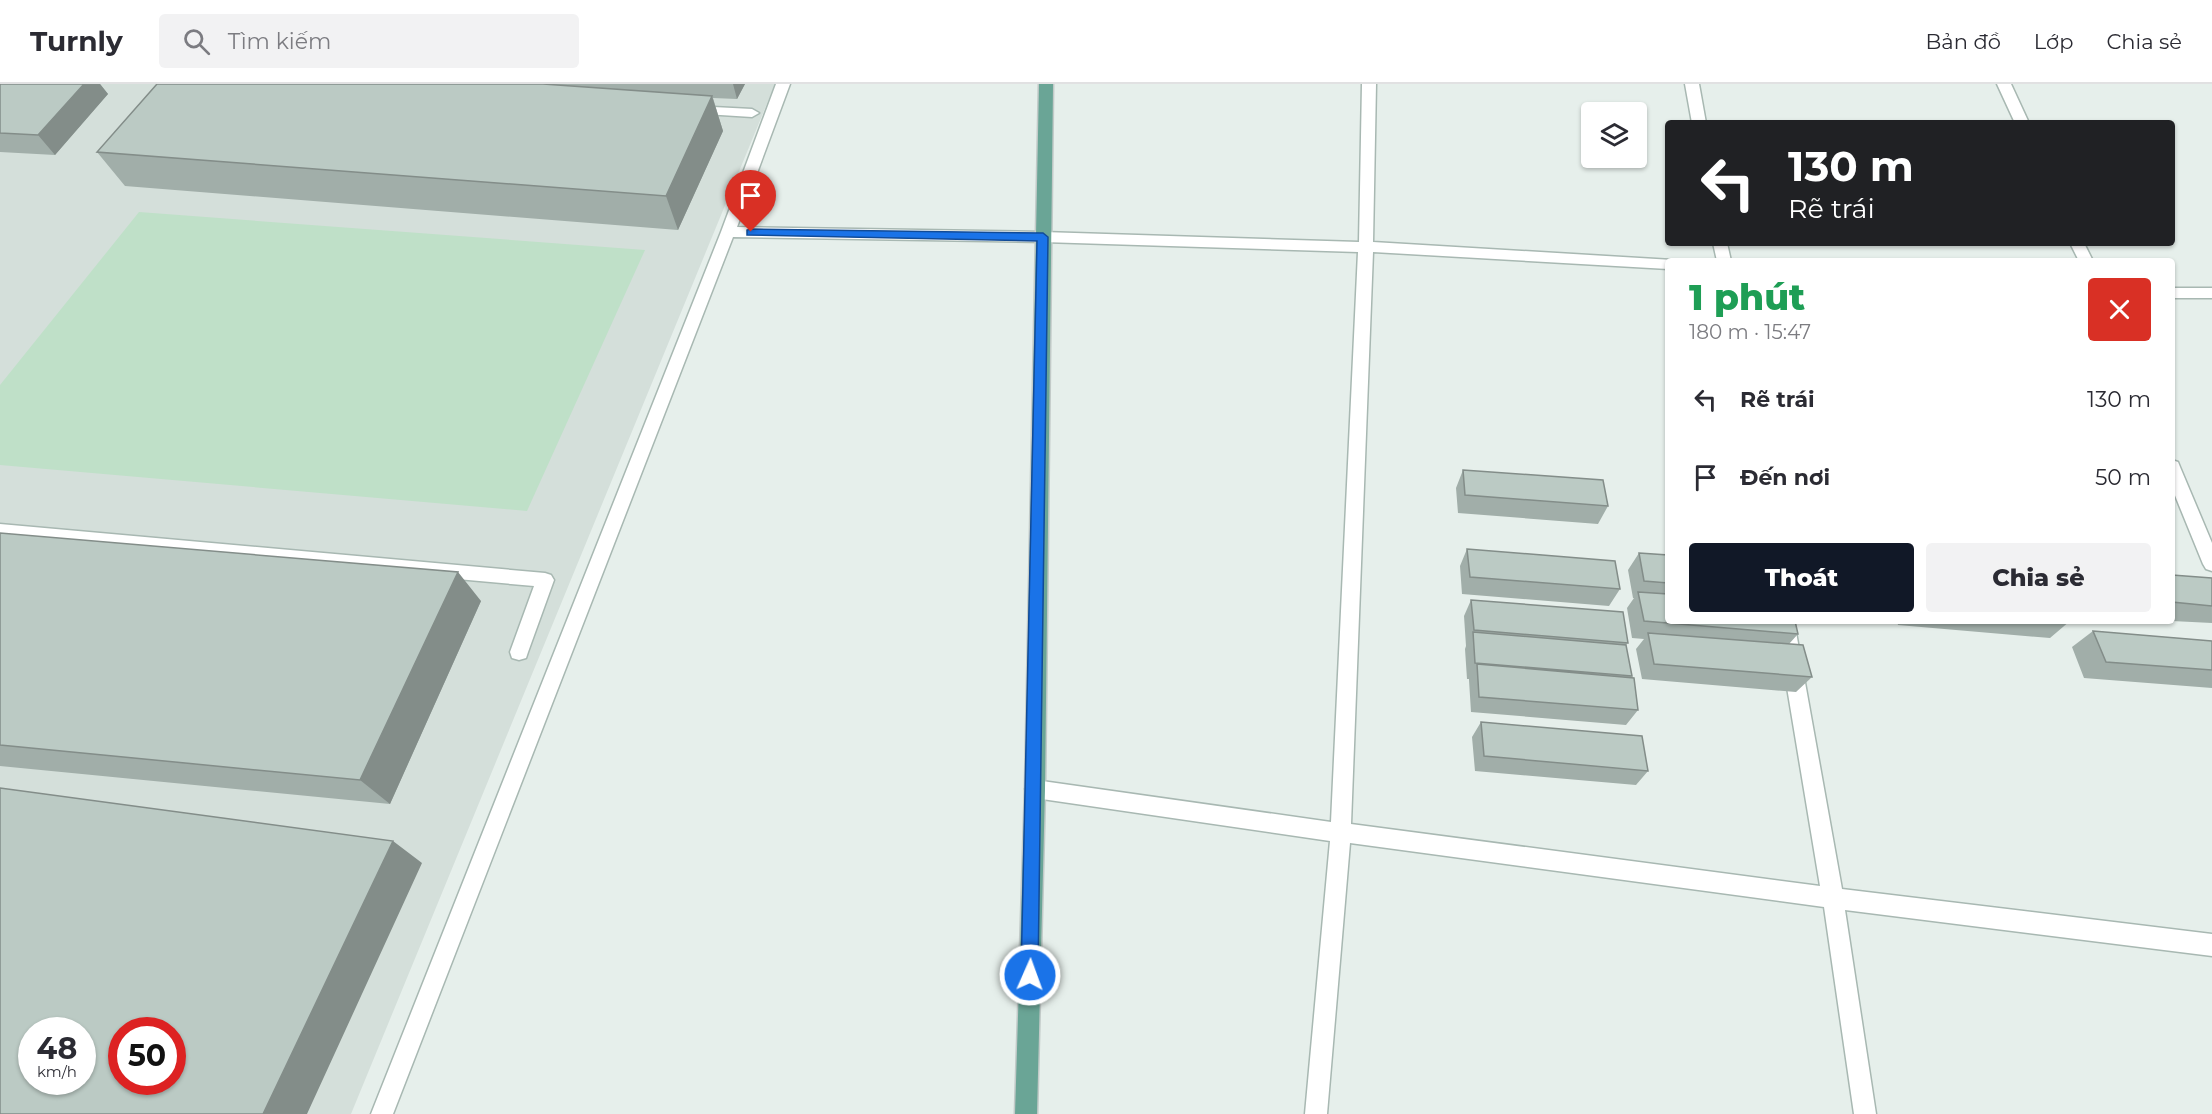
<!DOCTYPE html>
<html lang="vi">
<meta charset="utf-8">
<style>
:root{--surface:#fff;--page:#f2f2f3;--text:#2b2b33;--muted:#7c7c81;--line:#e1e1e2;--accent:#111827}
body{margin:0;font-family:Montserrat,sans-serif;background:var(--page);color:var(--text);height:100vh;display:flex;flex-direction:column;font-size:22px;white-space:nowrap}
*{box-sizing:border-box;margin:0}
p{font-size:20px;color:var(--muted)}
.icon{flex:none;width:33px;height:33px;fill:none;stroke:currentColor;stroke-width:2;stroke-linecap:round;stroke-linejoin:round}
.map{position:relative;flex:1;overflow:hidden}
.sheet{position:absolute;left:1665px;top:174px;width:510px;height:366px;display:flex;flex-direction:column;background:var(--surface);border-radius:6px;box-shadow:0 2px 4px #0004}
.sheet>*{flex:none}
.banner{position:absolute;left:1665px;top:36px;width:510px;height:126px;border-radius:6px;box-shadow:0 2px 4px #0004;background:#202124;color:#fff;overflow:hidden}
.fabs{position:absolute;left:1581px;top:18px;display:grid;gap:12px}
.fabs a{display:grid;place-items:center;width:66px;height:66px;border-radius:6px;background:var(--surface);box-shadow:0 2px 4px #0004;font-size:30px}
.speed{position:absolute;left:18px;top:933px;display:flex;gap:12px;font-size:30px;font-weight:700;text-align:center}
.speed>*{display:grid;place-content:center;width:78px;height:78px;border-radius:50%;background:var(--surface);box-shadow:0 2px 4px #0004;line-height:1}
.speed small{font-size:15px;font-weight:400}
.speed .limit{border:9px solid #d22;background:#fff;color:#111}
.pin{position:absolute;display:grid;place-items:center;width:51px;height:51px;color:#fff;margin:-62px -26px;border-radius:50% 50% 50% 0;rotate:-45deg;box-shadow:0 0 6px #0007}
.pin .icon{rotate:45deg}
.me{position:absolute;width:66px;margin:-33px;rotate:2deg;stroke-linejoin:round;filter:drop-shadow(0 0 4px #0008)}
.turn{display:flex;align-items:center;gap:21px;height:126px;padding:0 24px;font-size:27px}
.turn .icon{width:78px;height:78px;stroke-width:2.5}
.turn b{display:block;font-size:42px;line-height:51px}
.round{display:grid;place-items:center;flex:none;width:63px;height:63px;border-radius:6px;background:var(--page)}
.overview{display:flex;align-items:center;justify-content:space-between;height:102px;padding:0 24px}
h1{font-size:36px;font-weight:800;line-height:45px;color:#1e9e55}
.action{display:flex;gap:12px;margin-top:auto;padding:12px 24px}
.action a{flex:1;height:69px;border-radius:6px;background:var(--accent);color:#fff;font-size:24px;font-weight:800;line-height:69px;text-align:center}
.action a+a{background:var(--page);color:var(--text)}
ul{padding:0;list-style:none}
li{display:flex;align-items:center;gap:18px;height:78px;padding:0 24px}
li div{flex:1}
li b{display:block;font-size:22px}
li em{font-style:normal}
header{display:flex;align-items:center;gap:36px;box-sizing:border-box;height:84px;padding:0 30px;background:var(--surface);border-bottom:2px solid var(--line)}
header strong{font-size:28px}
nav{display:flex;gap:33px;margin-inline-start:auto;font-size:21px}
.search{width:420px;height:54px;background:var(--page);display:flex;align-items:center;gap:15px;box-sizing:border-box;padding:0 21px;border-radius:6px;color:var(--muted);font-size:22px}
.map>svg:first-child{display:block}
</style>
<header>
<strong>Turnly</strong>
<div class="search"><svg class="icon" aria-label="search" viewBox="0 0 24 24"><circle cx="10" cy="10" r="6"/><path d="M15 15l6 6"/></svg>Tìm kiếm</div>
<nav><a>Bản đồ</a><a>Lớp</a><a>Chia sẻ</a></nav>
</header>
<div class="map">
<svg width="2212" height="1030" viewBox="0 0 2212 1030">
<rect width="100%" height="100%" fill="#e6efeb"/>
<!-- built -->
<path fill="#d4dfda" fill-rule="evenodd" d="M 0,0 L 775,0 L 351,1030 L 0,1030 ZM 32,946 L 82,946 L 82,998 L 32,998 ZM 122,946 L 172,946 L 172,998 L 122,998 Z"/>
<!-- green -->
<path fill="#bfe0c8" d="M 139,128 L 645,166 L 527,427 L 0,381 L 0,301 Z"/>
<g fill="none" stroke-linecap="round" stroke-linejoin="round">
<!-- minor casing -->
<g stroke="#a8b8b2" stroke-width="3">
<path id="minor" d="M 776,0 L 790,0 L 737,143 L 1043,148 L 1359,158 L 1362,0 L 1376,0 L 1373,158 L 1673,176 L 1668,177 L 1668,185 L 1373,168 L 1351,740 L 1820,802 L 1776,537 L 1794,537 L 1842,805 L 2212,850 L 2212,872 L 1845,826 L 1876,1030 L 1854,1030 L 1824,823 L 1350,759 L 1327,1030 L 1305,1030 L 1330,757 L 1035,714 L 1028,711 L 1025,705 L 1028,699 L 1035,696 L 1331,738 L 1358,168 L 1043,158 L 733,153 L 393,1030 L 371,1030 L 721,148 Z
M 1685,0 L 1699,0 L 1706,39 L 1692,39 Z
M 1997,0 L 2011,0 L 2029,39 L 2015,39 Z
M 694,22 L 752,25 L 759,29 L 752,33 L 689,29 L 689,23 Z
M 1713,159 L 1727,159 L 1731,177 L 1717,177 Z
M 2070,159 L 2084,159 L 2093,177 L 2079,177 Z
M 2172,204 L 2212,204 L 2212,214 L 2172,214 Z
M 2172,376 L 2178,378 L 2180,383 L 2212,459 L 2212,487 L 2206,485 L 2203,480 L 2172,404 Z
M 0,440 L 545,489 L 551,491 L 554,496 L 528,568 L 526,574 L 519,576 L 512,574 L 510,568 L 534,502 L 0,454 Z"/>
</g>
<!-- major casing -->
<g stroke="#c2cac8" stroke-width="3">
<path id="major" d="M 1039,0 L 1053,0 L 1045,705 L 1037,1030 L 1015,1030 L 1025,705 Z"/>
</g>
<!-- minor -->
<use href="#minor" fill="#fff" fill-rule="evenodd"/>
<!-- major -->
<use href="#major" fill="#6aa596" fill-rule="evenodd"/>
</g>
<!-- wall -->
<path fill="#a1aea9" d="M 0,0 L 100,0 L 108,10 L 55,71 L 0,68 Z
M 157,0 L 745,0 L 737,15 L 713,14 L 723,47 L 678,146 L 125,102 L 97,68 Z
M 1463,386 L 1608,422 L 1598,440 L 1458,429 L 1456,404 Z
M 0,449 L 481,517 L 390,720 L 0,682 Z
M 1467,465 L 1620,505 L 1609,522 L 1462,510 L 1460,482 Z
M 1639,469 L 1668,471 L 1668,537 L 1798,550 L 1789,560 L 1812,593 L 1796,608 L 1642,595 L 1636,565 L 1644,555 L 1632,554 L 1627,524 L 1634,514 L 1633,514 L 1628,486 Z
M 2172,491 L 2212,494 L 2212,539 L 2172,537 Z
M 1471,516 L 1628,559 L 1626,561 L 1632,592 L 1631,594 L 1638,626 L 1626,641 L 1471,628 L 1469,596 L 1469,595 L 1467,595 L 1465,565 L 1466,562 L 1464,532 Z
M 1897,537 L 2070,537 L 2050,554 L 1898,541 Z
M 2093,547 L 2212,557 L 2212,604 L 2084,594 L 2072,563 Z
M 1481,638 L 1648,687 L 1636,701 L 1475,687 L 1472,653 Z"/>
<!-- shaded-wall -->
<path fill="#838d89" d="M 84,0 L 100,0 L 108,10 L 55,71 L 38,51 Z
M 733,0 L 745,0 L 737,15 Z
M 712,12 L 723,47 L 678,146 L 666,112 Z
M 458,488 L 481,517 L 390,720 L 360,696 Z
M 393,757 L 422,779 L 307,1030 L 263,1030 Z"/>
<!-- building -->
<path fill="#bbcac4" stroke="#838d89" stroke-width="1.5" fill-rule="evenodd" d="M 0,0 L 84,0 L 38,51 L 0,49 Z
M 157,0 L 543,0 L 712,12 L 666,112 L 97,68 Z
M 1463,386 L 1603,396 L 1608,422 L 1465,411 Z
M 0,449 L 458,488 L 360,696 L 0,661 Z
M 1467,465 L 1615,477 L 1620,505 L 1470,493 Z
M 1639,469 L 1668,471 L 1668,499 L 1644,497 Z
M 2172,491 L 2212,494 L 2212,522 L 2172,518 Z
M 1638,508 L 1668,510 L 1668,537 L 1795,537 L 1798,550 L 1644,537 Z
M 1471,516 L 1623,528 L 1628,559 L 1474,546 Z
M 2093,547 L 2212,557 L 2212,586 L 2106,578 Z
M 1473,548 L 1626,561 L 1632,592 L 1475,579 Z
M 1648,549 L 1803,561 L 1812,593 L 1654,580 Z
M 1477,580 L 1634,594 L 1638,626 L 1479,613 Z
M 1481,638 L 1642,652 L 1648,687 L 1484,672 Z
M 0,704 L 393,757 L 263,1030 L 0,1030 ZM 32,946 L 82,946 L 82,998 L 32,998 ZM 122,946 L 172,946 L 172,998 L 122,998 Z"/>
<!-- route -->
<path fill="#1a73e8" stroke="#114b97" stroke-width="1.5" d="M 751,145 L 1043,149 L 1048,153 L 1038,891 L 1035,897 L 1030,899 L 1024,897 L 1021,891 L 1037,157 L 747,151 L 747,146 Z"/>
</svg>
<div class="fabs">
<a><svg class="icon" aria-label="layers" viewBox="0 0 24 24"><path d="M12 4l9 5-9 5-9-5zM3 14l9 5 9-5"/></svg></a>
</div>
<div class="speed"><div>48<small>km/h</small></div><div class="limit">50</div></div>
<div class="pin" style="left:751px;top:148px;background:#d93025"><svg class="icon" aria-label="arrive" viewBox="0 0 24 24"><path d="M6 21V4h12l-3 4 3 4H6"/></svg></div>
<svg class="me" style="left:1030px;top:891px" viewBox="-20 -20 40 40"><circle r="17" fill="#1a73e8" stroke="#fff" stroke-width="3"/><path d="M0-11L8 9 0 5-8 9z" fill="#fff"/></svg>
<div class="banner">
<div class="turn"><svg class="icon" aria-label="left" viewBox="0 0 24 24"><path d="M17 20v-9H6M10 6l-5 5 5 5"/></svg><div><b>130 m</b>Rẽ trái</div></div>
</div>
<section class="sheet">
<div class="overview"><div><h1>1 phút</h1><p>180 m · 15:47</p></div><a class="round" style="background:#d93025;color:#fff"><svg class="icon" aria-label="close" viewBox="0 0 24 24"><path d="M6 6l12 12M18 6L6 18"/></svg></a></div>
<ul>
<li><svg class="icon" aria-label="left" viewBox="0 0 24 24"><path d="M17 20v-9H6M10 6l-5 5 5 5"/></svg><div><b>Rẽ trái</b></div><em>130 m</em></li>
<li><svg class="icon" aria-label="arrive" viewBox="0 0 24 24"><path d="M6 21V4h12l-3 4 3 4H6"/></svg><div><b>Đến nơi</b></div><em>50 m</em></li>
</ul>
<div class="action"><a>Thoát</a><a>Chia sẻ</a></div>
</section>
</div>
